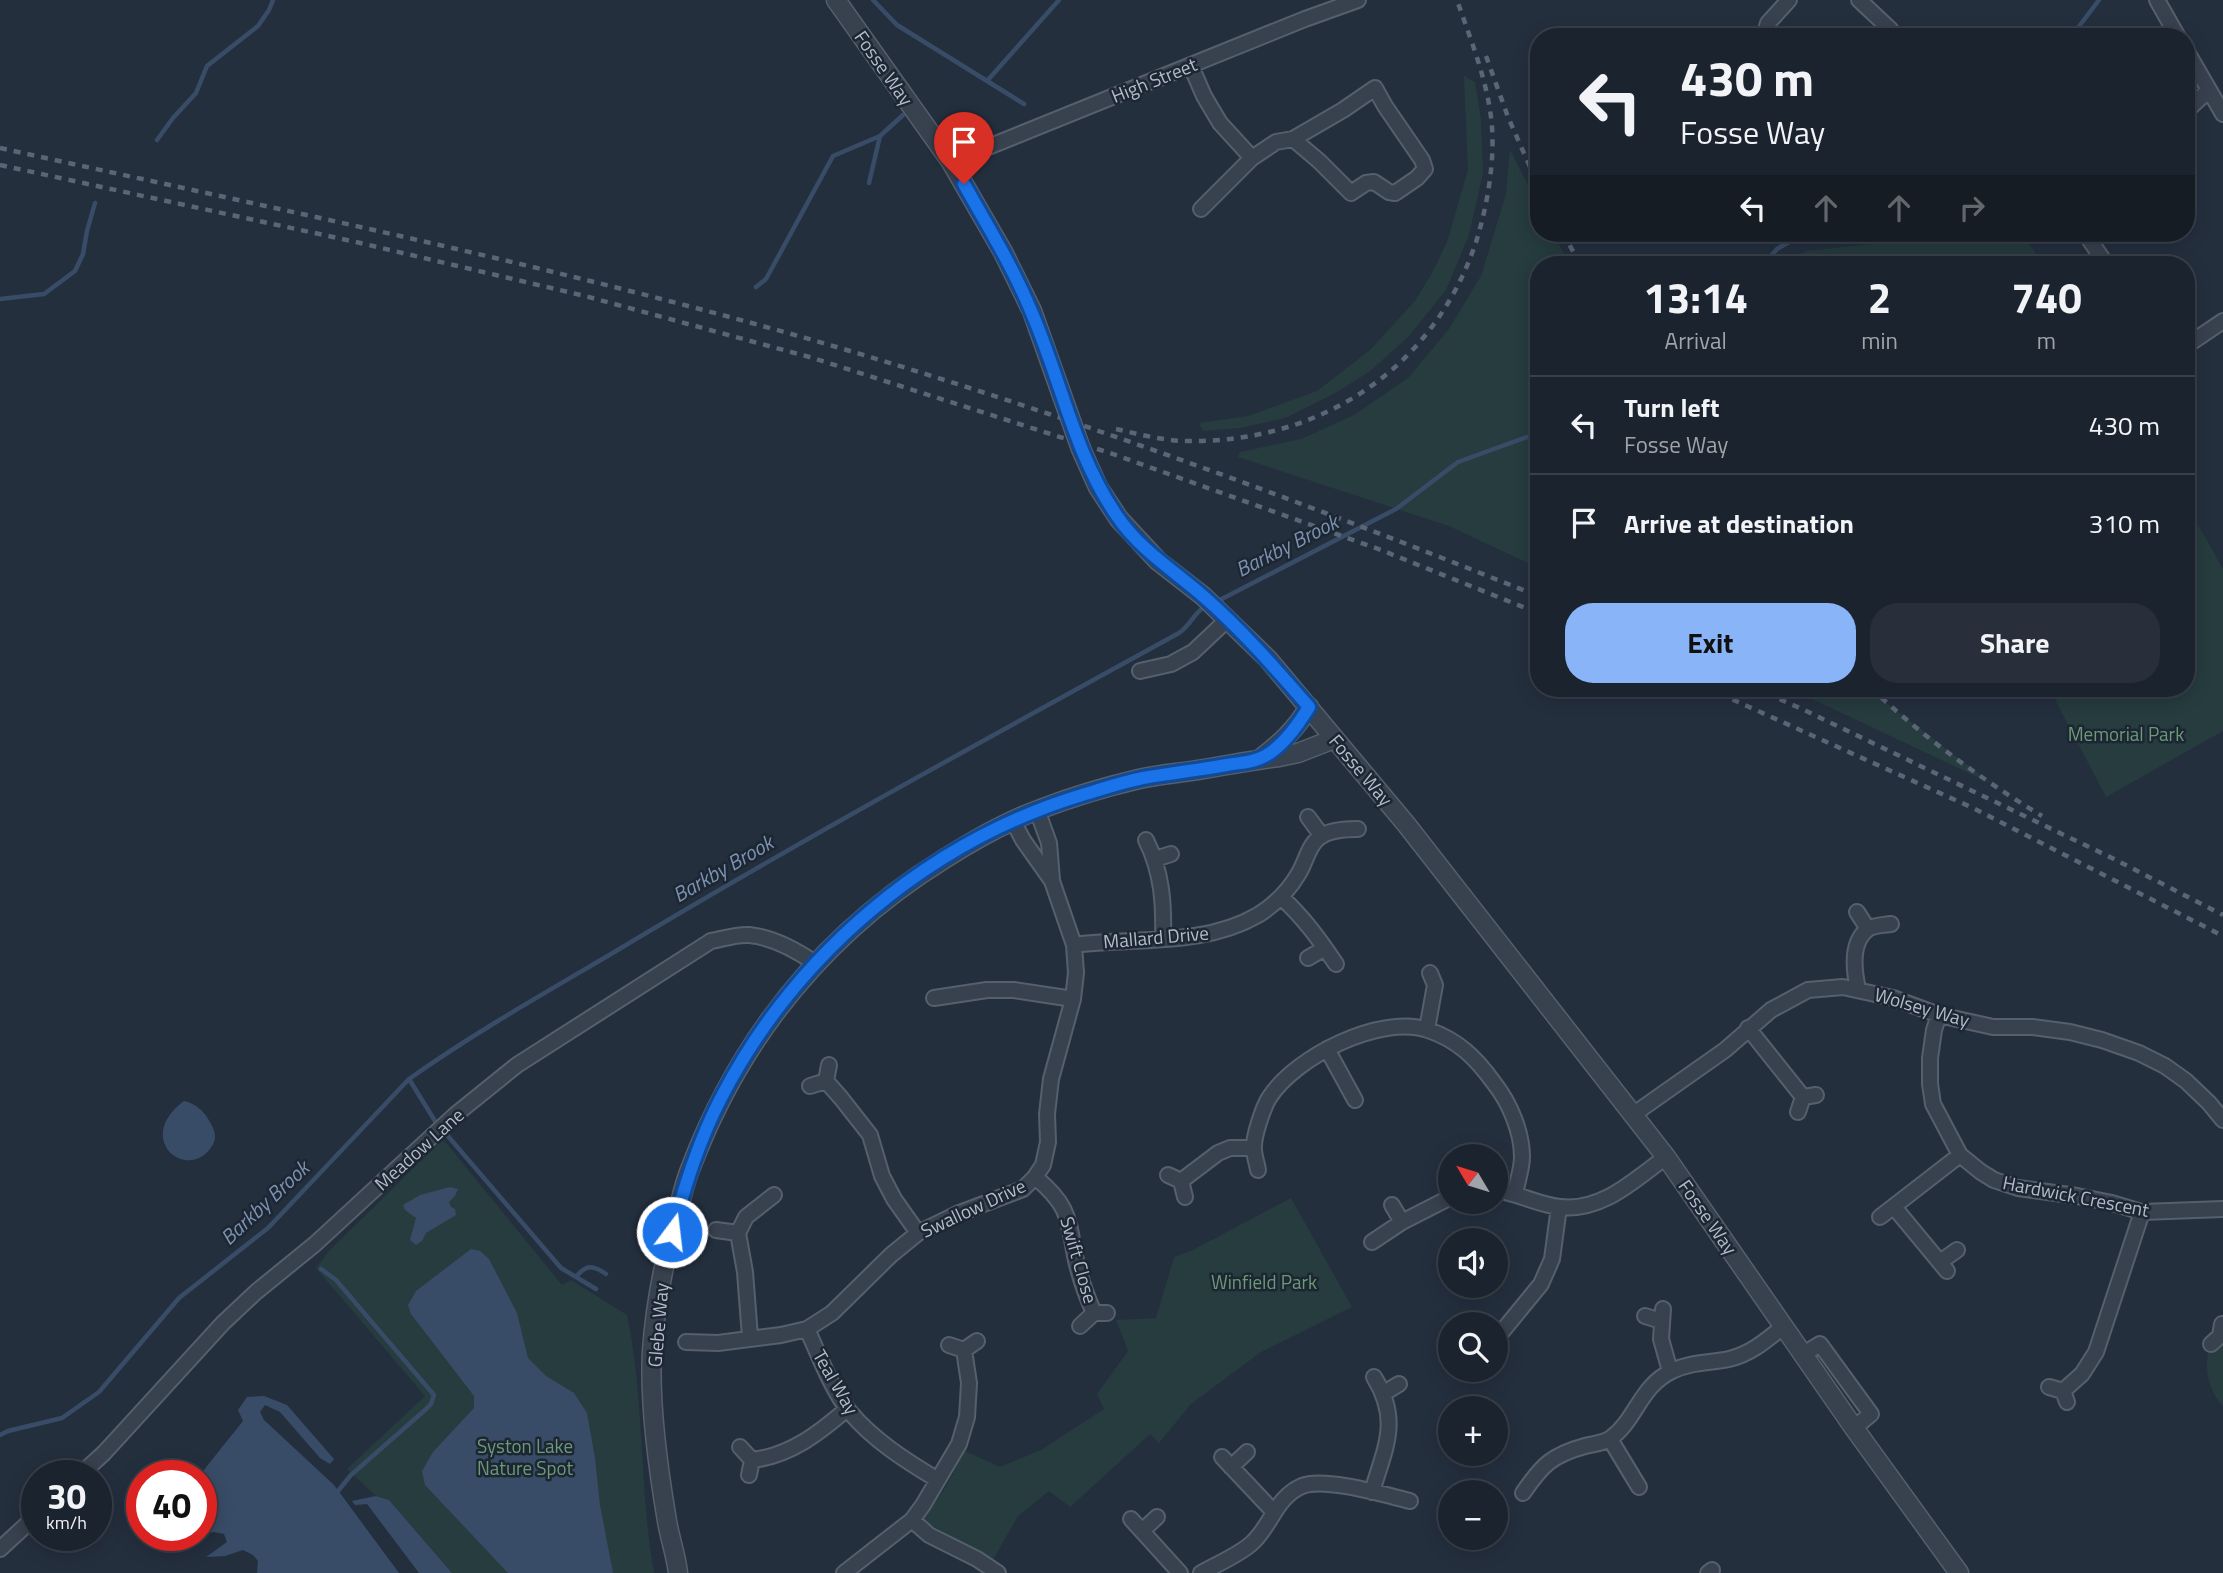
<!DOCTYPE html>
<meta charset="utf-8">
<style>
:root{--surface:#1b232e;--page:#282f3a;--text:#f1f3f6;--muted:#a0a4aa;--line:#39404a;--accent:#8ab4f8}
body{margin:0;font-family:"Titillium Web",sans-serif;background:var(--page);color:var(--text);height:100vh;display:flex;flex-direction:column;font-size:26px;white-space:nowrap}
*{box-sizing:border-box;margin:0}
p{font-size:23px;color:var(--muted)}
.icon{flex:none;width:38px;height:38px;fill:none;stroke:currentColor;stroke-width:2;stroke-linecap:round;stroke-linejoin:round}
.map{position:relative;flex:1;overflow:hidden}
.details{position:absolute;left:1530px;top:256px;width:665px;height:441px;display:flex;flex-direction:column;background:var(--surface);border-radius:28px;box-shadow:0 4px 18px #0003,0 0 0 2px var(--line)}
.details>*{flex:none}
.hud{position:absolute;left:1530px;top:28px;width:665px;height:214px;border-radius:28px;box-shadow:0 4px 18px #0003,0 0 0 2px var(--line);background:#1b232e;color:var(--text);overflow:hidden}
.needle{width:46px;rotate:308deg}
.controls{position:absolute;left:1438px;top:1144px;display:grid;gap:14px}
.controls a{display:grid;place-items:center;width:70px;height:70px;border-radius:50%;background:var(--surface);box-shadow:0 4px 18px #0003,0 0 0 2px var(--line);font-size:35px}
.speed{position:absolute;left:21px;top:1460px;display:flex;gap:14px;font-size:35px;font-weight:700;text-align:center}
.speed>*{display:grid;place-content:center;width:91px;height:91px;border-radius:50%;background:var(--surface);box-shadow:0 4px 18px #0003,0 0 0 2px var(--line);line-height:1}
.speed small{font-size:18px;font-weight:400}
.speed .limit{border:10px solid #d22;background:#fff;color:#111}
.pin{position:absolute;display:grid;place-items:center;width:60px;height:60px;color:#fff;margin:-72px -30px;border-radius:50% 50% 50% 0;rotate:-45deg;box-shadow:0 0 7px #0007}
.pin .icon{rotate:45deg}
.me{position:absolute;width:77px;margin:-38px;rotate:15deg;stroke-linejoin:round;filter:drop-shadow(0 0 5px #0008)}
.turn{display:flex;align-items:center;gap:24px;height:147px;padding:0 35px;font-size:32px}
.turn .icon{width:91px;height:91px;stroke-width:2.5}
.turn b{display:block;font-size:49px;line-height:60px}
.lanes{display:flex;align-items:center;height:66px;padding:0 35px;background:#0003;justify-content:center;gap:35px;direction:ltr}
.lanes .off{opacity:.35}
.eta{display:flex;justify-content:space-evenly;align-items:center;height:119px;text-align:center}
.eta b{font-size:42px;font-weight:700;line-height:49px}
.primary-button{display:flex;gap:14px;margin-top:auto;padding:14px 35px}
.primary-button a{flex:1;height:80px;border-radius:28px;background:var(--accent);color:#111;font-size:28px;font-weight:700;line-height:80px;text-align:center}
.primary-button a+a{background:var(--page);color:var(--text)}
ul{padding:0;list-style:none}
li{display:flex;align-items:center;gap:21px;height:98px;padding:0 35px;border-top:2px solid var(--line)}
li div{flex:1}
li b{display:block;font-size:26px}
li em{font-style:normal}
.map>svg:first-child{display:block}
</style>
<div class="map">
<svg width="2223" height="1573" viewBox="0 0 2223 1573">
<rect width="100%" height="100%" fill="#242f3e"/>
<!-- green -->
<path fill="#263c3f" d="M 1464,76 L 1475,82 L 1481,119 L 1483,173 L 1469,235 L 1446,290 L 1409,336 L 1369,372 L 1337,392 L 1285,418 L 1240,428 L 1203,431 L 1199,423 L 1248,416 L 1317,391 L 1370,350 L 1415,301 L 1432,273 L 1447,242 L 1468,170 Z
M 1510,150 L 1538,204 L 1538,233 L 1553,233 L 1569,264 L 1538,264 L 1538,568 L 1449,526 L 1238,457 L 1240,452 L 1301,439 L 1354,415 L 1408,378 L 1449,329 L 1481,276 L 1506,194 Z
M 1936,233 L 2022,233 L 2043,264 L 1790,264 L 1805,251 L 1931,238 Z
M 2186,503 L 2223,569 L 2223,731 L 2106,797 L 2049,688 L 2186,688 Z
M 1789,688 L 1867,688 L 1992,784 Z
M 443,1139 L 562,1285 L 571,1280 L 627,1315 C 645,1400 639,1488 654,1573 L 452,1573 L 389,1500 L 376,1496 L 347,1469 L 425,1396 L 316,1268 L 329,1251 Z
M 1291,1198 L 1352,1307 L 1261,1352 L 1191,1404 L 1159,1443 L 1150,1434 L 1070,1507 L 1049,1491 L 1018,1516 L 993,1560 L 922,1520 L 945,1488 L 965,1451 L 1000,1467 L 1041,1450 L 1104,1409 L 1097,1394 L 1128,1351 L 1116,1320 L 1156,1318 L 1174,1257 L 1189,1252 Z
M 2223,1339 L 2223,1406 C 2208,1390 2204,1370 2209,1348 Z"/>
<!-- water -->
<path fill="#394c67" d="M 184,1101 C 197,1104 205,1112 211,1124 C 216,1133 217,1140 210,1149 C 185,1181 134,1138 184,1101 Z
M 450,1187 L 458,1189 L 455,1196 L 449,1202 L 451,1207 L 455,1209 L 456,1215 L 426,1233 L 422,1241 L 416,1245 L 410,1240 L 416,1218 L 405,1210 L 403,1205 L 420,1195 Z
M 471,1249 L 480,1251 L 489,1259 L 517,1313 L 528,1358 L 546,1376 L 574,1393 L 587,1413 L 595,1458 L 600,1505 L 613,1573 L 508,1573 L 425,1485 L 422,1471 L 433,1452 L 474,1408 L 474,1396 L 411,1314 L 408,1305 L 416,1291 Z
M 264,1396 L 287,1405 L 334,1459 L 330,1464 L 320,1458 L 280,1412 L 265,1405 L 260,1412 L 264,1420 L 334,1485 L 399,1573 L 257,1573 L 258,1561 L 253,1555 L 243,1550 L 225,1556 L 206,1557 L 227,1542 L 224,1534 L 214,1532 L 201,1534 L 201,1475 L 197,1475 L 203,1471 L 243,1421 L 238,1410 L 247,1397 Z
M 376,1496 L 389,1500 L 452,1573 L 419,1573 L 367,1504 L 355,1505 L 352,1501 Z"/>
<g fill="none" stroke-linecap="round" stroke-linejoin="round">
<!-- stream -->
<path stroke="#394c67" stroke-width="4.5" d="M 873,0 L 897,25 L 1024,104
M 2071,37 L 2099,0
M 987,81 L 1059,0
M 157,140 L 173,118 L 196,93 L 207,66 L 258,26 L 269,10 L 273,0
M 869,183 L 880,136
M 1838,233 L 1883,239 L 1925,236 L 1927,233
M 1764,264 L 1777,249 L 1805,233
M 756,287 L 766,279 L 833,156 L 880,136 L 903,115
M 0,299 L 44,294 L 75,271 L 83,254 L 87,231 L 95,203
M 1216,602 L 1396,509 L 1458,462 L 1538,433
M 409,1079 L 435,1121 L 561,1268 L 596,1289
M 321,1269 L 336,1280 L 434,1395 L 431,1404 L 425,1410 L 351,1475 L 338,1491
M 576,1277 C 586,1264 593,1265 606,1274
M 0,1435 L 8,1431 L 62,1418 L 99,1392 L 179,1298 L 268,1228 L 409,1079 C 474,1033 543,994 611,954 C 797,842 988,738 1179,633 C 1191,625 1195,611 1207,605"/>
<!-- minor casing -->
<g stroke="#565f6c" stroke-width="18">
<path id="minor" d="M 1859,0 L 1891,30
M 2157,0 L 2178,37
M 1764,37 L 1768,23 L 1789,0
M 2186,50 L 2223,114
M 1191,66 L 1204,96 L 1220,123 L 1252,158 L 1276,142 L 1293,139 L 1319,161 L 1351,193 L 1366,183 L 1374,182 L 1389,192 L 1395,193 L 1417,178 L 1425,169 L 1422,160 L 1385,106 L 1375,88 L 1343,110 L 1293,139
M 2186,111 L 2209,90
M 951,162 L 1305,19 L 1358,0
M 1201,209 L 1252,158
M 2085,233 L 2106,264
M 2186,346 L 2223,321
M 1140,671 L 1171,664 L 1193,652 L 1228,619
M 1037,810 L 1049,843 L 1052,880
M 1308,817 L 1322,836
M 1146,840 C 1162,872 1164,903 1163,939
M 1155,859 L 1171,854
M 1282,898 C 1304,918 1319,939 1336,964
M 1857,912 L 1868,929
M 1074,945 C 1135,937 1203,947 1258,915 C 1276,904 1289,890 1299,873 C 1306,861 1309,844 1321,836 C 1331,830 1347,829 1358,829
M 1308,958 L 1325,948
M 1858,989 C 1854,971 1850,942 1868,929 C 1874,925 1884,925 1891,924
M 934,998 L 987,990 L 1014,990 L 1073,999
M 1939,1015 L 1934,1030 L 1930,1058 L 1930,1084 L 1933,1104 L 1960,1155 L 1981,1172 L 1994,1180 L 2018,1188 L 2077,1196 L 2112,1203 L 2142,1212 L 2223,1209
M 1748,1028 L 1803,1097
M 1427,1029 L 1435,985 L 1430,973
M 1327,1049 L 1355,1100
M 826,1081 L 841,1098 L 870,1135 L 882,1176 L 894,1199 L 918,1233
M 810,1086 L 826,1081 L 829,1065
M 1798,1112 L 1803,1097 L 1816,1095
M 1634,1114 L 1725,1050 L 1771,1010 L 1808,990 L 1843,987 L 1893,998 L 1939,1015 L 1993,1027 L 2032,1027 L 2070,1032 L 2102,1040 L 2139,1053 L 2165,1066 L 2186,1081 L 2209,1103 L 2223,1120
M 1258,1170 C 1257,1163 1254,1156 1254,1149 C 1253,1137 1263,1108 1269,1098 C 1295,1057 1380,1014 1428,1030 C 1458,1040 1476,1058 1494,1083 C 1509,1102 1522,1131 1522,1157 C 1522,1169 1517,1182 1515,1194
M 1168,1175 L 1181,1181 L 1185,1197
M 1035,1177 C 1068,1204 1068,1217 1075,1256 C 1079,1275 1086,1295 1094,1313
M 1181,1181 L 1218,1153 L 1230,1148 L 1254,1148
M 1496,1190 C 1518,1193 1538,1205 1560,1207 C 1602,1212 1634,1180 1666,1157
M 1392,1205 L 1402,1222
M 1894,1207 L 1947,1271
M 1880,1217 L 1960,1155
M 716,1230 L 738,1233
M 1372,1242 L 1402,1222 L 1451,1197
M 1940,1262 L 1957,1250
M 1663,1309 L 1661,1339 L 1670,1371
M 1645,1316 L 1661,1321
M 1080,1326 L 1094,1313 L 1107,1313
M 807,1329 C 818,1353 832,1390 849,1411 C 873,1440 906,1461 938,1480
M 750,1337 L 745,1272 L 738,1233 L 746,1217 L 774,1195
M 1496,1339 L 1541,1284 L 1552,1259 L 1559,1207
M 686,1342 L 718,1343 L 781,1335 L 807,1329 L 832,1313 L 891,1255 L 918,1233 L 957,1214 L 1023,1189 L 1035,1177 L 1043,1165 L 1048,1142 L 1047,1114 L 1051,1079 L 1073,999 L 1076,973 L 1074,945 L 1052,881 L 1023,840 L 1013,821
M 2211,1344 L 2220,1336 L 2222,1324
M 949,1345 L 964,1350 L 977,1341
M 1804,1354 L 1820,1344 L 1871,1414 L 1854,1428
M 2049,1387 L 2063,1391 L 2067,1402
M 2063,1391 L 2082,1374 L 2096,1352 L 2142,1212
M 1384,1393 L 1399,1384
M 1610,1439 L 1639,1487
M 740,1447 L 752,1460 L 749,1475
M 1222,1457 L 1273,1511
M 752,1460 C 790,1456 819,1433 847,1409
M 1231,1467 L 1247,1452
M 80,1475 L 104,1453 L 223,1323 L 256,1292 L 315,1244 L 455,1115 L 517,1065 L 711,941 C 723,939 736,934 749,935 C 772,937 796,950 815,963
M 1372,1492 C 1385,1447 1401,1421 1374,1377
M 1523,1493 C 1542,1465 1552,1455 1585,1446 C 1593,1444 1605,1443 1611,1438 C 1636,1420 1640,1386 1672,1371 C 1690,1362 1710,1363 1729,1359 C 1751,1354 1768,1339 1784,1326
M 1131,1519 L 1180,1573
M 912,1520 L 929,1535 L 977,1559 L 998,1573
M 1142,1531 L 1157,1517
M 0,1549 L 37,1515
M 844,1573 L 912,1520 L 923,1505 L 959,1444 L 967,1417 L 969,1383 L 964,1350
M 1201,1573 C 1217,1564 1239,1555 1252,1543 C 1271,1526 1276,1497 1302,1486 C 1325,1477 1385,1495 1410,1501
M 1708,1573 L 1712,1570"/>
</g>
<!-- tertiary casing -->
<g stroke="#565f6c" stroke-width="21">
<path id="tertiary" d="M 836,0 L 951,162 L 1003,252 L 1032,311 L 1081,449 L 1098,487 L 1119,519 L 1158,561 L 1203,596 L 1268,659 L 1406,824 L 1666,1157 L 1854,1428 L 1959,1573
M 1260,759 C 1282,742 1295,730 1309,707
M 678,1573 C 676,1555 670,1539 667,1521 C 658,1468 649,1405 652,1351 C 655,1306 664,1261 676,1218 C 681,1201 684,1183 691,1167 C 741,1036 825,933 944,859 C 974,840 1005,822 1038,810 C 1071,797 1105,787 1139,779 C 1160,774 1182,773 1204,769 C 1229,765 1254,760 1279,757 L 1298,753 L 1334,739"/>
</g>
<!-- minor -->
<use href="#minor" stroke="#38414e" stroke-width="14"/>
<!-- tertiary -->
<use href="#tertiary" stroke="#38414e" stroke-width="18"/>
<!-- rail -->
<path stroke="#5a6575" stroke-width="4.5" stroke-dasharray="7 7" stroke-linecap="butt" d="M 1486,56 L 1508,117 L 1538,185
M 0,148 C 273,208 547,264 816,341 C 1061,412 1301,501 1538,596
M 0,165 L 356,242 L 585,296 L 813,358 L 1110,453 L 1381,550 L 1538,613
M 1563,233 L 1580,264
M 1116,429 C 1138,434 1161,440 1183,441 C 1318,444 1433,371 1476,242 C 1488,204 1496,156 1491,117 C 1486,77 1470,38 1457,0
M 1707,688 L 1973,808 L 2223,936
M 1754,688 L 1802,709 L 2114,859 L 2223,915
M 1871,688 C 1923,737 1981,779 2042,816"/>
</g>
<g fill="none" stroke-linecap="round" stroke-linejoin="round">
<!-- route casing -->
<g stroke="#114b97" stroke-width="18">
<path id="route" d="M 672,1232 C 685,1186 699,1140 721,1098 C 795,955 927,842 1082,795 C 1102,789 1123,782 1143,778 C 1171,773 1199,770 1227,765 C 1237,763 1249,763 1258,759 C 1279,752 1298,725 1309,707 C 1275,668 1241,629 1203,596 C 1173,570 1139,549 1117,516 C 1074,454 1061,379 1031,311 C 1013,267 987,225 964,184"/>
</g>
<!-- route -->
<use href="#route" stroke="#1a73e8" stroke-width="12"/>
</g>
<g text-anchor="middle" stroke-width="5" stroke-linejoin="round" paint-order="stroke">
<!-- street labels -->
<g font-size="19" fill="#b4bcc9" stroke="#1d2633">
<text transform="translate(884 68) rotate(55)" y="7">Fosse Way</text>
<text transform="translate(1154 80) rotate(-22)" y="7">High Street</text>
<text transform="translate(1361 770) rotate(50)" y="7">Fosse Way</text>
<text transform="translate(1156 937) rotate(-5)" y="7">Mallard Drive</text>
<text transform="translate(1922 1007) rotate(16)" y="7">Wolsey Way</text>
<text transform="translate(419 1149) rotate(-42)" y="7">Meadow Lane</text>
<text transform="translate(2076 1196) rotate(11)" y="7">Hardwick Crescent</text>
<text transform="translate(973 1208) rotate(-25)" y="7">Swallow Drive</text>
<text transform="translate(1708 1217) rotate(55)" y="7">Fosse Way</text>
<text transform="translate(1079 1260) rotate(74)" y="7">Swift Close</text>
<text transform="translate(658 1325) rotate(-85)" y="7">Glebe Way</text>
<text transform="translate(836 1382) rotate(60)" y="7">Teal Way</text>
</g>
<!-- park labels -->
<g font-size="19" fill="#6b9a76" stroke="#1d2633">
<text x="2126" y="741">Memorial Park</text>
<text x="1264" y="1289">Winfield Park</text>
<text x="525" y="1453">Syston Lake<tspan x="525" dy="22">Nature Spot</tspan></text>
</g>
<!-- water labels -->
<g font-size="21" font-style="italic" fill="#7c92b1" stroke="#1d2633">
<text transform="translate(1287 546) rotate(-27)" y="7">Barkby Brook</text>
<text transform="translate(723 869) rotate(-30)" y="7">Barkby Brook</text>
<text transform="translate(265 1203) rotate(-43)" y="7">Barkby Brook</text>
</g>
</g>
</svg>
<div class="controls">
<a><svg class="needle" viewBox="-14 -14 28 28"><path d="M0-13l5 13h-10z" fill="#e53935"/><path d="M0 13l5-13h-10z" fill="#a0a4aa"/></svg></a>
<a><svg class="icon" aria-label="sound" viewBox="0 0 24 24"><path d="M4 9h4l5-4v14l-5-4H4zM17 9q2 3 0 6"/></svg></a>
<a><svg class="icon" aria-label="search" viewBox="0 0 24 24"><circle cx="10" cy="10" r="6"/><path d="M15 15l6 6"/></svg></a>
<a>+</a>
<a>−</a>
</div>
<div class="speed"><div>30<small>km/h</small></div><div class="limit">40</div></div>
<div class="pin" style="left:964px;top:184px;background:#d93025"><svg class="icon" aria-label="arrive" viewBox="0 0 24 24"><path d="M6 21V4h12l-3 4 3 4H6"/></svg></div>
<svg class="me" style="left:672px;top:1232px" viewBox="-20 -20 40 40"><circle r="17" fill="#1a73e8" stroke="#fff" stroke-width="3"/><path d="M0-11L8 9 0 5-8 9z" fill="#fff"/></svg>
<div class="hud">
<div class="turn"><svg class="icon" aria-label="left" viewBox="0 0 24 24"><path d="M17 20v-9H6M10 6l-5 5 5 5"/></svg><div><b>430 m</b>Fosse Way</div></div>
<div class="lanes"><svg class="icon" aria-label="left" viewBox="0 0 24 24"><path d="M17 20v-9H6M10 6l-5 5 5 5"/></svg><svg class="icon off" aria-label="ahead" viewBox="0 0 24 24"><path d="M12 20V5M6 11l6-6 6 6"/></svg><svg class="icon off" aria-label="ahead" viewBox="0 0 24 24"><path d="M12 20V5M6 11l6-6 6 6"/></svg><svg class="icon off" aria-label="right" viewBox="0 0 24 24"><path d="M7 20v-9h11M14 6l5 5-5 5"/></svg></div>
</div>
<section class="details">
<div class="eta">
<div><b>13:14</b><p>Arrival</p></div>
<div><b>2</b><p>min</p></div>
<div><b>740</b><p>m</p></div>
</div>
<ul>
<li><svg class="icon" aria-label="left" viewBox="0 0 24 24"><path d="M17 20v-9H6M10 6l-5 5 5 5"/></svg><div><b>Turn left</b><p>Fosse Way</p></div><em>430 m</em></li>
<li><svg class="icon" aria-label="arrive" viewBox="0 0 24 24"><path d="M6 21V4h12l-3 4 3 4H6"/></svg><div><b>Arrive at destination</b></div><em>310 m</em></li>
</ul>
<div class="primary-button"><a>Exit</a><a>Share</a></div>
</section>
</div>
